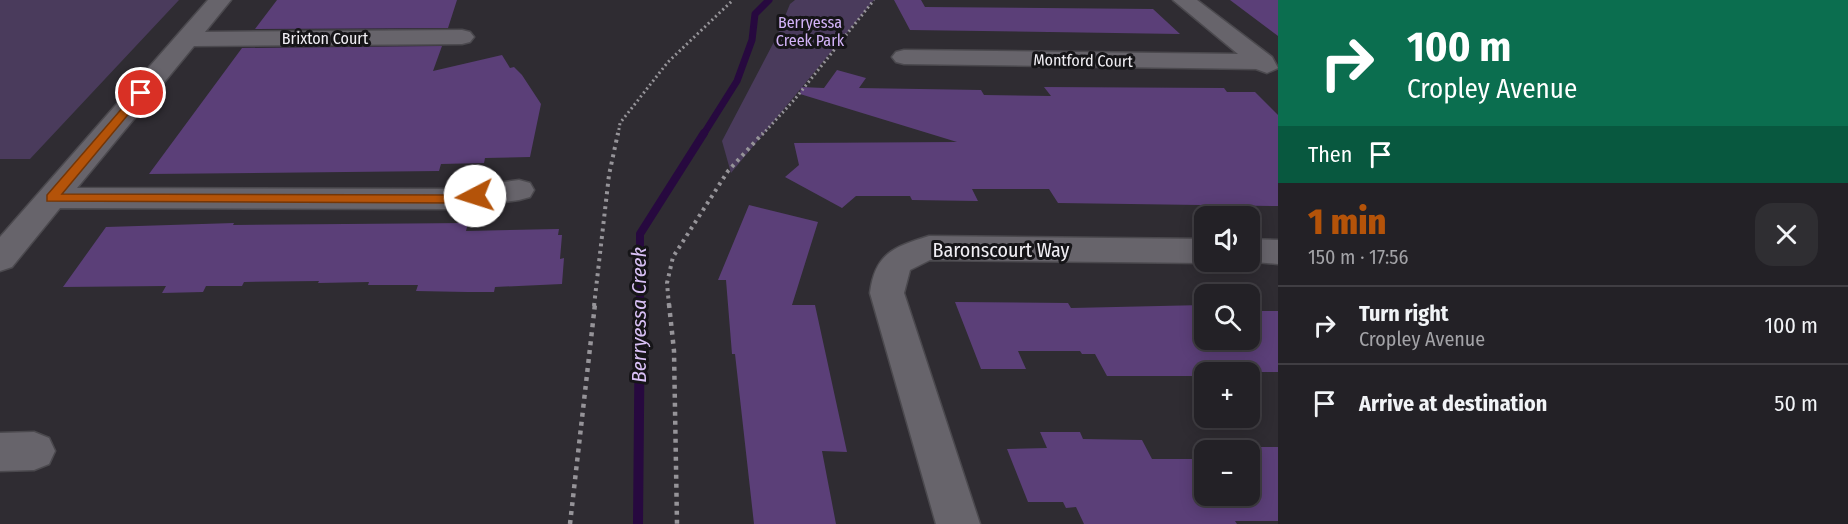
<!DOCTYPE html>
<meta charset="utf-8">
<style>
:root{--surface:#232126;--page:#2f2e32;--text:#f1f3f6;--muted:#a3a3a7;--line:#403e43;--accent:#b45309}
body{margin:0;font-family:"Fira Sans Condensed",sans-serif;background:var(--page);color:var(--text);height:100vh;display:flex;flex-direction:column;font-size:22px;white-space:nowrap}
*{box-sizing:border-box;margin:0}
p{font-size:20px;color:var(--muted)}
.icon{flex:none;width:33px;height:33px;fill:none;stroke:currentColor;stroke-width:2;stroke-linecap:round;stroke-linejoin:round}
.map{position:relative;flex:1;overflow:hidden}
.panel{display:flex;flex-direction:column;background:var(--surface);width:570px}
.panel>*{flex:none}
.hud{background:#0b6e4f;color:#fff;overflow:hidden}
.tools{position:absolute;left:1194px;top:206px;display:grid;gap:12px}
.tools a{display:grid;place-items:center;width:66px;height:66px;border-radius:12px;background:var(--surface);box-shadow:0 3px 15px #0003,0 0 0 2px var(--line);font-size:30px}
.pin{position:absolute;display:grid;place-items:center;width:51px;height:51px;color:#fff;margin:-26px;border:3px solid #fff;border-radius:50%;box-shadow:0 2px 6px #0007}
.me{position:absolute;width:66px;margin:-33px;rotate:265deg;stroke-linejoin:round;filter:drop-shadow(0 0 4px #0008)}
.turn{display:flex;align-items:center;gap:21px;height:126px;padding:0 30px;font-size:27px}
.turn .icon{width:78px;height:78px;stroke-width:2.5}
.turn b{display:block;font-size:42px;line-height:51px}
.then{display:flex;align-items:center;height:57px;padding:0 30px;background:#0003;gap:12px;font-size:22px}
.round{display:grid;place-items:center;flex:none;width:63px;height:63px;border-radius:18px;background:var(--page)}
.overview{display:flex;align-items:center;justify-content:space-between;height:102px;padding:0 30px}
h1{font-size:36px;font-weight:800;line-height:45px;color:var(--accent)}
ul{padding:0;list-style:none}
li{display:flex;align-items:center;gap:18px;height:78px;padding:0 30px;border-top:2px solid var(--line)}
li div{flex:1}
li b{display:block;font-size:22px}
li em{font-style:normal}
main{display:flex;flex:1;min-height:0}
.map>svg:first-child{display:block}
</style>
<main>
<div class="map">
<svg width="1278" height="524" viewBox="0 0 1278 524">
<rect width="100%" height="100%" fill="#2f2c32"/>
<!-- green -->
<path fill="#4a3b5c" d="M 0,0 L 179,0 L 30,159 L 0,159 Z
M 795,0 L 874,0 L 731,173 L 722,141 L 776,38 L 790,4 Z"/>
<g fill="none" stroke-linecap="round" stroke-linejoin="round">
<!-- stream-far2 -->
<path stroke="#27093f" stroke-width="7" d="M 703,135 L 737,81 L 752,40 L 755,14 L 769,0"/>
<!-- stream-far1 -->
<path stroke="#27093f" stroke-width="8" d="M 640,306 L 640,234 L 704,133"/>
<!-- stream -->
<path stroke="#27093f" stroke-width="10" d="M 638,524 L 640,304"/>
</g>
<!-- building -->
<path fill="#5b3f78" d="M 277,0 L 457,0 L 448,28 L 255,29 Z
M 894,0 L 921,0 L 925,7 L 1153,9 L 1180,34 L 910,30 Z
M 1230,0 L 1278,0 L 1278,36 Z
M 442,46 L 433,71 L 502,55 L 510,68 L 514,67 L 522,75 L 541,104 L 530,157 L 485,158 L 484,163 L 441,164 L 439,171 L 149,174 L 242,48 Z
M 837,70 L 866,78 L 859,88 L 981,90 L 984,95 L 1051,96 L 1044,87 L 1224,88 L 1227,92 L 1255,92 L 1278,115 L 1278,206 L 1058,203 L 1049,189 L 972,189 L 978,201 L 912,200 L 910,196 L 856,196 L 842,208 L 785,177 L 799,165 L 794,143 L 957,142 L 800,94 L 801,87 L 824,88 Z
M 749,205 L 818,222 L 792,305 L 815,305 L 847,452 L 822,451 L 836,524 L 754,524 L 735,354 L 732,354 L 726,280 L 718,280 Z
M 234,223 L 233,225 L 468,223 L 466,231 L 559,229 L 558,235 L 562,235 L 560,259 L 564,258 L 562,284 L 495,287 L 494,292 L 467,292 L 416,291 L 418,285 L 368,285 L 369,282 L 318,283 L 319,281 L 244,282 L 242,286 L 206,286 L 203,292 L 162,293 L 166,286 L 63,287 L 106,227 Z
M 955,302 L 1068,303 L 1071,308 L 1204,305 L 1204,339 L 1250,339 L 1250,311 L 1278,311 L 1278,372 L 1204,372 L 1204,376 L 1107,376 L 1095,354 L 1082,354 L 1080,351 L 1018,351 L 1026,369 L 981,369 Z
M 1040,432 L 1080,432 L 1083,439 L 1142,440 L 1152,459 L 1204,459 L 1204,495 L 1250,495 L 1250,447 L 1278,447 L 1278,521 L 1235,521 L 1237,524 L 1084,524 L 1076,507 L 1066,508 L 1063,502 L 1028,502 L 1007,449 L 1047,448 Z"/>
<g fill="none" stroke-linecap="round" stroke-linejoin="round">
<!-- minor casing -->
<g stroke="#4b494e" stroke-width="3">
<path id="minor" d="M 208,0 L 231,0 L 205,32 L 462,30 L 470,32 L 474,37 L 470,42 L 462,44 L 194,46 L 77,188 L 454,189 L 519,180 L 530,183 L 534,190 L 530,197 L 519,200 L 454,209 L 60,208 L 12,267 L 0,271 L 0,237 Z
M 1173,0 L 1197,0 L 1272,57 L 1278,68 L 1267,73 L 1256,69 L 904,64 L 896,62 L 892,57 L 896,52 L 904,50 L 1238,54 Z
M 929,236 L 1204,239 L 1204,261 L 1210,261 L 1204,263 L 930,260 L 910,270 L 904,293 L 980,524 L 936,524 L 870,293 C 875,253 894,247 929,236 Z
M 1250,239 L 1278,240 L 1278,264 L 1244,261 L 1250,261 Z
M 34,432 L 49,438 L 55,451 L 49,464 L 34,470 L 0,471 L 0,433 Z"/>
</g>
<!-- path-far2 -->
<path stroke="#969499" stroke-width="3" stroke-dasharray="2 3" stroke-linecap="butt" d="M 618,135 L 620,123 L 668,62 L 733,0
M 762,135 L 795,99 L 874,0"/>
<!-- path-far1 -->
<path stroke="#969499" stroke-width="4" stroke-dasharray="3 4.5" stroke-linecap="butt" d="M 594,306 L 609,175 L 618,133
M 669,306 L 667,283 L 673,257 L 728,171 L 763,133"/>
<!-- path -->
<path stroke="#969499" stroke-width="4.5" stroke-dasharray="4 5" stroke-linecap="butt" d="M 669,304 L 674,351 L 677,524
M 570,524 L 595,304"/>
<!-- minor -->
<use href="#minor" fill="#67646b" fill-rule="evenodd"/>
</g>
<!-- route -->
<path fill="#b45309" stroke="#753606" stroke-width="1.5" d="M 137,91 L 146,93 L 62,194 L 454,195 L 475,192 L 482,196 L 475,200 L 454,203 L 47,201 L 47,195 Z"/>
<g text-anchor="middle" stroke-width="6" stroke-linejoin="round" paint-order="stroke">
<!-- far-park labels -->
<g font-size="16" fill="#d3b3f8" stroke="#161518">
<text x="810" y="28">Berryessa<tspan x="810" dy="18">Creek Park</tspan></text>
</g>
<!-- far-street labels -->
<g font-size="16" fill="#f1eff4" stroke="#161518">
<text x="325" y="44">Brixton Court</text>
<text transform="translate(1083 60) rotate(1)" y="6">Montford Court</text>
</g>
<!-- street labels -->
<g font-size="20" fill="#f1eff4" stroke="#161518">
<text x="1001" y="257">Baronscourt Way</text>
</g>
<!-- water labels -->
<g font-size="21" font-style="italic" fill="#d9c1f6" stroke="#161518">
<text transform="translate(639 315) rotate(-90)" y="7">Berryessa Creek</text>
</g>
</g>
</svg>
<div class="tools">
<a><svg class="icon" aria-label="sound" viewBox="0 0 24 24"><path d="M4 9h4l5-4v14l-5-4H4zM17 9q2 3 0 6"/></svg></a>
<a><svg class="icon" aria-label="search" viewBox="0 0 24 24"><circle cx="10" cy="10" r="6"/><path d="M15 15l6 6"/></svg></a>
<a>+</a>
<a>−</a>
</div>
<div class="pin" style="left:141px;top:93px;background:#d93025"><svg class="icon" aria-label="arrive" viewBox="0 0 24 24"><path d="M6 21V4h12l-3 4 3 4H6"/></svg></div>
<svg class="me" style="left:475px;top:196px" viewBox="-20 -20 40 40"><circle r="19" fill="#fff"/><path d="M0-13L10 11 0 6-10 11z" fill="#b45309"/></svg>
</div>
<section class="panel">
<div class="hud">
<div class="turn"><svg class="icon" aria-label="right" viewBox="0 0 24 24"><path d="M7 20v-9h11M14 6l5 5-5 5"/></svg><div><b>100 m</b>Cropley Avenue</div></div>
<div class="then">Then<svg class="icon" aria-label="arrive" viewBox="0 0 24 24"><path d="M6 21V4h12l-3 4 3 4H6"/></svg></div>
</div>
<div class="overview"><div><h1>1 min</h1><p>150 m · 17:56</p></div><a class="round"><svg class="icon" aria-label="close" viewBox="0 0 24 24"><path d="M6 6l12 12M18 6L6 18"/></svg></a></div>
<ul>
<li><svg class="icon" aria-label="right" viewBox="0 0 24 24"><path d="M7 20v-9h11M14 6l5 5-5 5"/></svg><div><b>Turn right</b><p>Cropley Avenue</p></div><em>100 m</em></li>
<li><svg class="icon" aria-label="arrive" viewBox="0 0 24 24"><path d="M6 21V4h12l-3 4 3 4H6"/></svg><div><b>Arrive at destination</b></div><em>50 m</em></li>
</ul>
</section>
</main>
